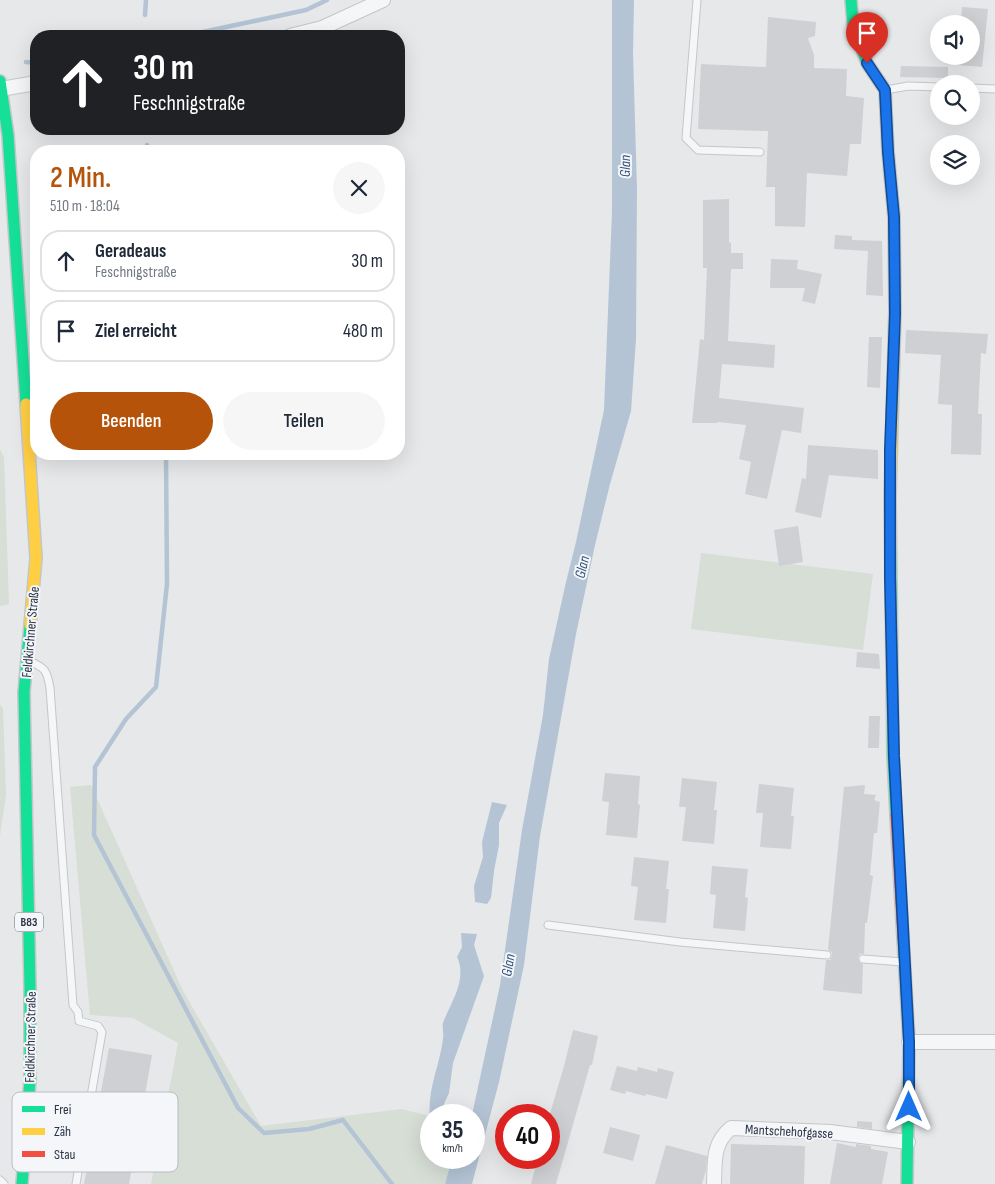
<!DOCTYPE html>
<html lang="de">
<meta charset="utf-8">
<style>
:root{--surface:#fff;--page:#f6f6f7;--text:#1f2937;--muted:#747a83;--line:#e0e1e3;--accent:#b45309}
body{margin:0;font-family:"Sofia Sans Condensed",sans-serif;background:var(--page);color:var(--text);height:100vh;display:flex;flex-direction:column;font-size:19px;white-space:nowrap}
*{box-sizing:border-box;margin:0}
p{font-size:16px;color:var(--muted)}
.icon{flex:none;width:28px;height:28px;fill:none;stroke:currentColor;stroke-width:2;stroke-linecap:round;stroke-linejoin:round}
.map{position:relative;flex:1;overflow:hidden}
.panel{position:absolute;left:30px;top:145px;width:375px;height:315px;display:flex;flex-direction:column;background:var(--surface);border-radius:20px;box-shadow:0 5px 20px #0002}
.panel>*{flex:none}
.guide{position:absolute;left:30px;top:30px;width:375px;height:105px;border-radius:20px;box-shadow:0 5px 20px #0002;background:#202124;color:#fff;overflow:hidden}
.tools{position:absolute;left:930px;top:15px;display:grid;gap:10px}
.tools a{display:grid;place-items:center;width:50px;height:50px;border-radius:50%;background:var(--surface);box-shadow:0 5px 20px #0002;font-size:25px}
.speed{position:absolute;left:420px;top:1104px;display:flex;gap:10px;font-size:25px;font-weight:700;text-align:center}
.speed>*{display:grid;place-content:center;width:65px;height:65px;border-radius:50%;background:var(--surface);box-shadow:0 5px 20px #0002;line-height:1}
.speed small{font-size:12px;font-weight:400}
.speed .limit{border:8px solid #d22;background:#fff;color:#111}
.pin{position:absolute;display:grid;place-items:center;width:42px;height:42px;color:#fff;margin:-51px -21px;border-radius:50% 50% 50% 0;rotate:-45deg;box-shadow:0 0 5px #0007}
.pin .icon{rotate:45deg}
.me{position:absolute;width:55px;margin:-28px;rotate:0deg;stroke-linejoin:round;filter:drop-shadow(0 0 4px #0008)}
.turn{display:flex;align-items:center;gap:18px;height:105px;padding:0 20px;font-size:22px}
.turn .icon{width:65px;height:65px;stroke-width:2.5}
.turn b{display:block;font-size:35px;line-height:42px}
.round{display:grid;place-items:center;flex:none;width:52px;height:52px;border-radius:26px;background:var(--page)}
.headline{display:flex;align-items:center;justify-content:space-between;height:85px;padding:0 20px}
h1{font-size:30px;font-weight:600;line-height:38px;color:var(--accent)}
.action{display:flex;gap:10px;margin-top:auto;padding:10px 20px}
.action a{flex:1;height:58px;border-radius:30px;background:var(--accent);color:#fff;font-size:20px;font-weight:600;line-height:58px;text-align:center}
.action a+a{background:var(--page);color:var(--text)}
ul{padding:0;list-style:none}
li{display:flex;align-items:center;gap:15px;height:62px;margin:0 10px 8px;padding:0 10px;border:2px solid var(--line);border-radius:20px}
li div{flex:1}
li b{display:block;font-size:19px}
li em{font-style:normal}
.map>svg:first-child{display:block}
</style>
<div class="map">
<svg width="995" height="1184" viewBox="0 0 995 1184">
<rect width="100%" height="100%" fill="#e6e8ea"/>
<!-- green -->
<path fill="#d6ded6" d="M 0,450 L 4,457 L 9,604 L 0,606 Z
M 701,553 L 873,574 L 863,650 L 691,629 Z
M 0,705 L 3,708 L 6,795 L 0,836 Z
M 91,785 L 183,991 L 261,1126 L 402,1109 L 429,1116 L 431,1126 L 431,1158 L 448,1158 L 451,1162 L 445,1184 L 151,1184 L 178,1043 L 133,1018 L 90,1015 L 70,787 Z"/>
<!-- water -->
<path fill="#b4c4d5" d="M 612,0 L 634,0 L 633,53 L 637,189 L 636,339 L 631,411 L 610,484 L 595,545 L 576,634 L 540,836 L 524,965 L 499,1082 L 472,1184 L 445,1184 L 451,1162 L 448,1158 L 474,1158 L 474,1115 L 472,1115 L 500,985 L 522,830 L 543,715 L 549,659 L 566,582 L 576,542 L 604,410 L 612,212 Z
M 492,802 L 507,805 L 499,823 L 499,845 L 494,871 L 491,898 L 487,904 L 475,902 L 474,886 L 483,857 L 482,842 Z
M 461,933 L 477,934 L 474,945 L 484,976 L 453,1063 L 449,1093 L 439,1115 L 431,1115 L 431,1126 C 425,1092 439,1070 443,1039 C 444,1033 442,1028 443,1023 C 450,1003 468,980 457,957 L 462,947 Z"/>
<g fill="none" stroke-linecap="round" stroke-linejoin="round">
<!-- stream -->
<path stroke="#b4c4d5" stroke-width="4.5" d="M 145,15 L 146,0
M 184,36 L 306,10 L 327,0
M 26,62 L 36,63
M 147,145 L 147,151
M 166,454 L 167,584 L 156,687 L 126,719 L 95,767 L 94,835 L 238,1108 L 264,1133 L 309,1129 L 343,1120 L 392,1184"/>
</g>
<!-- building -->
<path fill="#ced0d3" d="M 962,7 L 988,9 L 982,67 L 946,64 L 947,56 L 971,56 L 971,24 L 961,24 Z
M 768,17 L 816,22 L 815,36 L 808,38 L 814,55 L 814,68 L 847,69 L 846,96 L 864,98 L 861,144 L 850,144 L 847,176 L 807,173 L 805,227 L 775,226 L 775,187 L 766,187 L 768,131 L 698,129 L 701,64 L 766,67 Z
M 901,66 L 948,67 L 948,78 L 900,77 Z
M 729,199 L 729,242 L 731,243 L 731,253 L 743,253 L 743,269 L 731,269 L 728,341 L 775,345 L 774,368 L 722,364 L 719,398 L 804,408 L 801,433 L 782,430 L 767,499 L 745,494 L 751,462 L 739,459 L 746,425 L 718,422 L 717,423 L 692,423 L 700,339 L 704,340 L 707,268 L 703,268 L 703,200 Z
M 835,235 L 852,236 L 852,240 L 882,241 L 883,296 L 866,295 L 868,251 L 834,249 Z
M 771,259 L 798,260 L 797,269 L 822,274 L 815,304 L 802,301 L 805,288 L 770,288 Z
M 906,330 L 988,334 L 986,354 L 981,353 L 978,414 L 982,414 L 981,455 L 951,454 L 952,405 L 938,404 L 941,355 L 905,353 Z
M 869,337 L 882,337 L 880,388 L 867,387 Z
M 808,445 L 878,450 L 878,479 L 829,475 L 821,518 L 795,512 L 802,478 L 806,479 Z
M 798,526 L 803,562 L 779,566 L 774,530 Z
M 857,652 L 879,654 L 880,669 L 856,667 Z
M 869,716 L 880,716 L 879,748 L 868,748 Z
M 605,773 L 640,776 L 638,804 L 640,805 L 637,838 L 606,835 L 609,802 L 602,801 Z
M 682,778 L 717,782 L 714,810 L 717,810 L 714,844 L 682,841 L 686,807 L 679,807 Z
M 759,784 L 794,788 L 791,816 L 794,816 L 791,849 L 760,847 L 763,813 L 756,813 Z
M 865,785 L 864,794 L 876,795 L 874,800 L 880,802 L 877,833 L 874,833 L 870,875 L 873,876 L 867,923 L 865,923 L 864,954 L 860,954 L 858,958 L 860,963 L 863,964 L 862,994 L 823,990 L 826,960 L 830,960 L 832,956 L 832,952 L 828,950 L 844,787 Z
M 634,857 L 669,861 L 666,889 L 669,889 L 666,923 L 634,920 L 638,887 L 631,886 Z
M 712,866 L 748,869 L 745,897 L 748,898 L 745,931 L 713,928 L 716,895 L 710,894 Z
M 573,1030 L 598,1036 L 592,1065 L 590,1065 L 556,1184 L 531,1184 L 538,1158 L 549,1158 L 549,1117 L 564,1066 Z
M 109,1048 L 152,1055 L 129,1184 L 84,1184 Z
M 617,1066 L 637,1071 L 638,1067 L 657,1072 L 658,1068 L 674,1072 L 667,1099 L 646,1094 L 645,1096 L 626,1091 L 625,1094 L 610,1090 Z
M 857,1121 L 872,1122 L 872,1129 L 857,1127 Z
M 610,1127 L 640,1135 L 633,1161 L 603,1153 Z
M 837,1143 L 856,1147 L 856,1144 L 871,1146 L 871,1149 L 888,1152 L 882,1184 L 830,1184 Z
M 731,1144 L 805,1146 L 804,1184 L 730,1184 Z
M 666,1145 L 707,1156 L 706,1170 L 702,1184 L 655,1184 Z"/>
<g fill="none" stroke-linecap="round" stroke-linejoin="round">
<!-- lane casing -->
<g stroke="#c4c6c8" stroke-width="9">
<path id="lane" d="M 697,0 L 686,138 L 698,150 L 760,152
M 971,88 L 995,89
M 886,90 L 908,86 L 939,87
M 29,661 C 46,668 47,671 50,688 L 73,1005 L 78,1012 L 79,1021 L 98,1026 L 102,1032 L 76,1184
M 548,925 L 680,942 L 827,955
M 863,959 L 903,962
M 0,1180 L 4,1184"/>
</g>
<!-- street casing -->
<g stroke="#c4c6c8" stroke-width="16">
<path id="street" d="M 290,36 L 322,28 L 383,0
M 0,89 L 36,83
M 909,1042 L 995,1042
M 714,1184 C 715,1162 712,1144 731,1128 L 830,1132 L 908,1142"/>
</g>
<!-- fast casing -->
<g stroke="#c4c6c8" stroke-width="14">
<path id="fast" d="M 851,0 L 853,24 L 867,63 L 885,90 L 888,152 L 894,217 L 895,309
M 0,81 L 8,135 L 26,404
M 890,497 L 893,756 L 896,815
M 903,938 L 909,1042 L 907,1184
M 22,1184 L 30,1080 L 30,988 L 24,692 L 30,625"/>
</g>
<!-- slow casing -->
<g stroke="#c4c6c8" stroke-width="14">
<path id="slow" d="M 26,404 L 36,558 L 30,625
M 890,497 L 895,309"/>
</g>
<!-- jam casing -->
<g stroke="#c4c6c8" stroke-width="14">
<path id="jam" d="M 896,815 L 903,938"/>
</g>
<!-- lane -->
<use href="#lane" stroke="#f5f6f7" stroke-width="7"/>
<!-- street -->
<use href="#street" stroke="#f5f6f7" stroke-width="14"/>
<!-- fast -->
<use href="#fast" stroke="#16e098" stroke-width="11"/>
<!-- slow -->
<use href="#slow" stroke="#ffcf43" stroke-width="11"/>
<!-- jam -->
<use href="#jam" stroke="#f24e42" stroke-width="11"/>
</g>
<g fill="none" stroke-linecap="round" stroke-linejoin="round">
<!-- route casing -->
<g stroke="#114b97" stroke-width="12">
<path id="route" d="M 867,63 L 885,90 L 888,152 L 894,217 L 895,314 L 890,450 L 890,578 L 894,756 L 909,1042 L 909,1107"/>
</g>
<!-- route -->
<use href="#route" stroke="#1a73e8" stroke-width="9"/>
</g>
<g text-anchor="middle" stroke-width="4" stroke-linejoin="round" paint-order="stroke">
<!-- shield labels -->
<rect fill="#f4f6f9" stroke="#676e7b" stroke-width="1" x="15" y="912.5" width="28" height="19" rx="4"/>
<g font-size="12" font-weight="bold" fill="#2b3445">
<text x="29" y="926">B83</text>
</g>
<!-- street labels -->
<g font-size="14" fill="#2b3445" stroke="#f4f6f9">
<text transform="translate(30 632) rotate(-85)" y="5">Feldkirchner Straße</text>
<text transform="translate(30 1037) rotate(-89)" y="5">Feldkirchner Straße</text>
<text transform="translate(789 1131) rotate(3)" y="5">Mantschehofgasse</text>
</g>
<!-- water labels -->
<g font-size="15" font-style="italic" fill="#34527a" stroke="#f4f6f9">
<text transform="translate(625 166) rotate(-89)" y="5">Glan</text>
<text transform="translate(582 567) rotate(-77)" y="5">Glan</text>
<text transform="translate(508 965) rotate(-80)" y="5">Glan</text>
</g>
</g>
<!-- legend -->
<rect x="12" y="1092" width="166" height="80" rx="8" fill="#f4f6f9" stroke="#b8bcc3" stroke-width="1"/>
<rect x="22" y="1106" width="23" height="6" fill="#16e098"/>
<rect x="22" y="1128" width="23" height="7" fill="#ffcf43"/>
<rect x="22" y="1151" width="23" height="6" fill="#f24e42"/>
<g font-size="14" fill="#2b3445">
<text x="54" y="1114">Frei</text>
<text x="54" y="1136">Zäh</text>
<text x="54" y="1159">Stau</text>
</g>
</svg>
<div class="tools">
<a><svg class="icon" aria-label="sound" viewBox="0 0 24 24"><path d="M4 9h4l5-4v14l-5-4H4zM17 9q2 3 0 6"/></svg></a>
<a><svg class="icon" aria-label="search" viewBox="0 0 24 24"><circle cx="10" cy="10" r="6"/><path d="M15 15l6 6"/></svg></a>
<a><svg class="icon" aria-label="layers" viewBox="0 0 24 24"><path d="M12 4l9 5-9 5-9-5zM3 14l9 5 9-5"/></svg></a>
</div>
<div class="speed"><div>35<small>km/h</small></div><div class="limit">40</div></div>
<div class="pin" style="left:867px;top:63px;background:#d93025"><svg class="icon" aria-label="arrive" viewBox="0 0 24 24"><path d="M6 21V4h12l-3 4 3 4H6"/></svg></div>
<svg class="me" style="left:909px;top:1107px" viewBox="-20 -20 40 40"><path d="M0-17L14 15 0 8-14 15z" fill="#1a73e8" stroke="#fff" stroke-width="4"/></svg>
<div class="guide">
<div class="turn"><svg class="icon" aria-label="ahead" viewBox="0 0 24 24"><path d="M12 20V5M6 11l6-6 6 6"/></svg><div><b>30 m</b>Feschnigstraße</div></div>
</div>
<section class="panel">
<div class="headline"><div><h1>2 Min.</h1><p>510 m · 18:04</p></div><a class="round"><svg class="icon" aria-label="close" viewBox="0 0 24 24"><path d="M6 6l12 12M18 6L6 18"/></svg></a></div>
<ul>
<li><svg class="icon" aria-label="ahead" viewBox="0 0 24 24"><path d="M12 20V5M6 11l6-6 6 6"/></svg><div><b>Geradeaus</b><p>Feschnigstraße</p></div><em>30 m</em></li>
<li><svg class="icon" aria-label="arrive" viewBox="0 0 24 24"><path d="M6 21V4h12l-3 4 3 4H6"/></svg><div><b>Ziel erreicht</b></div><em>480 m</em></li>
</ul>
<div class="action"><a>Beenden</a><a>Teilen</a></div>
</section>
</div>
